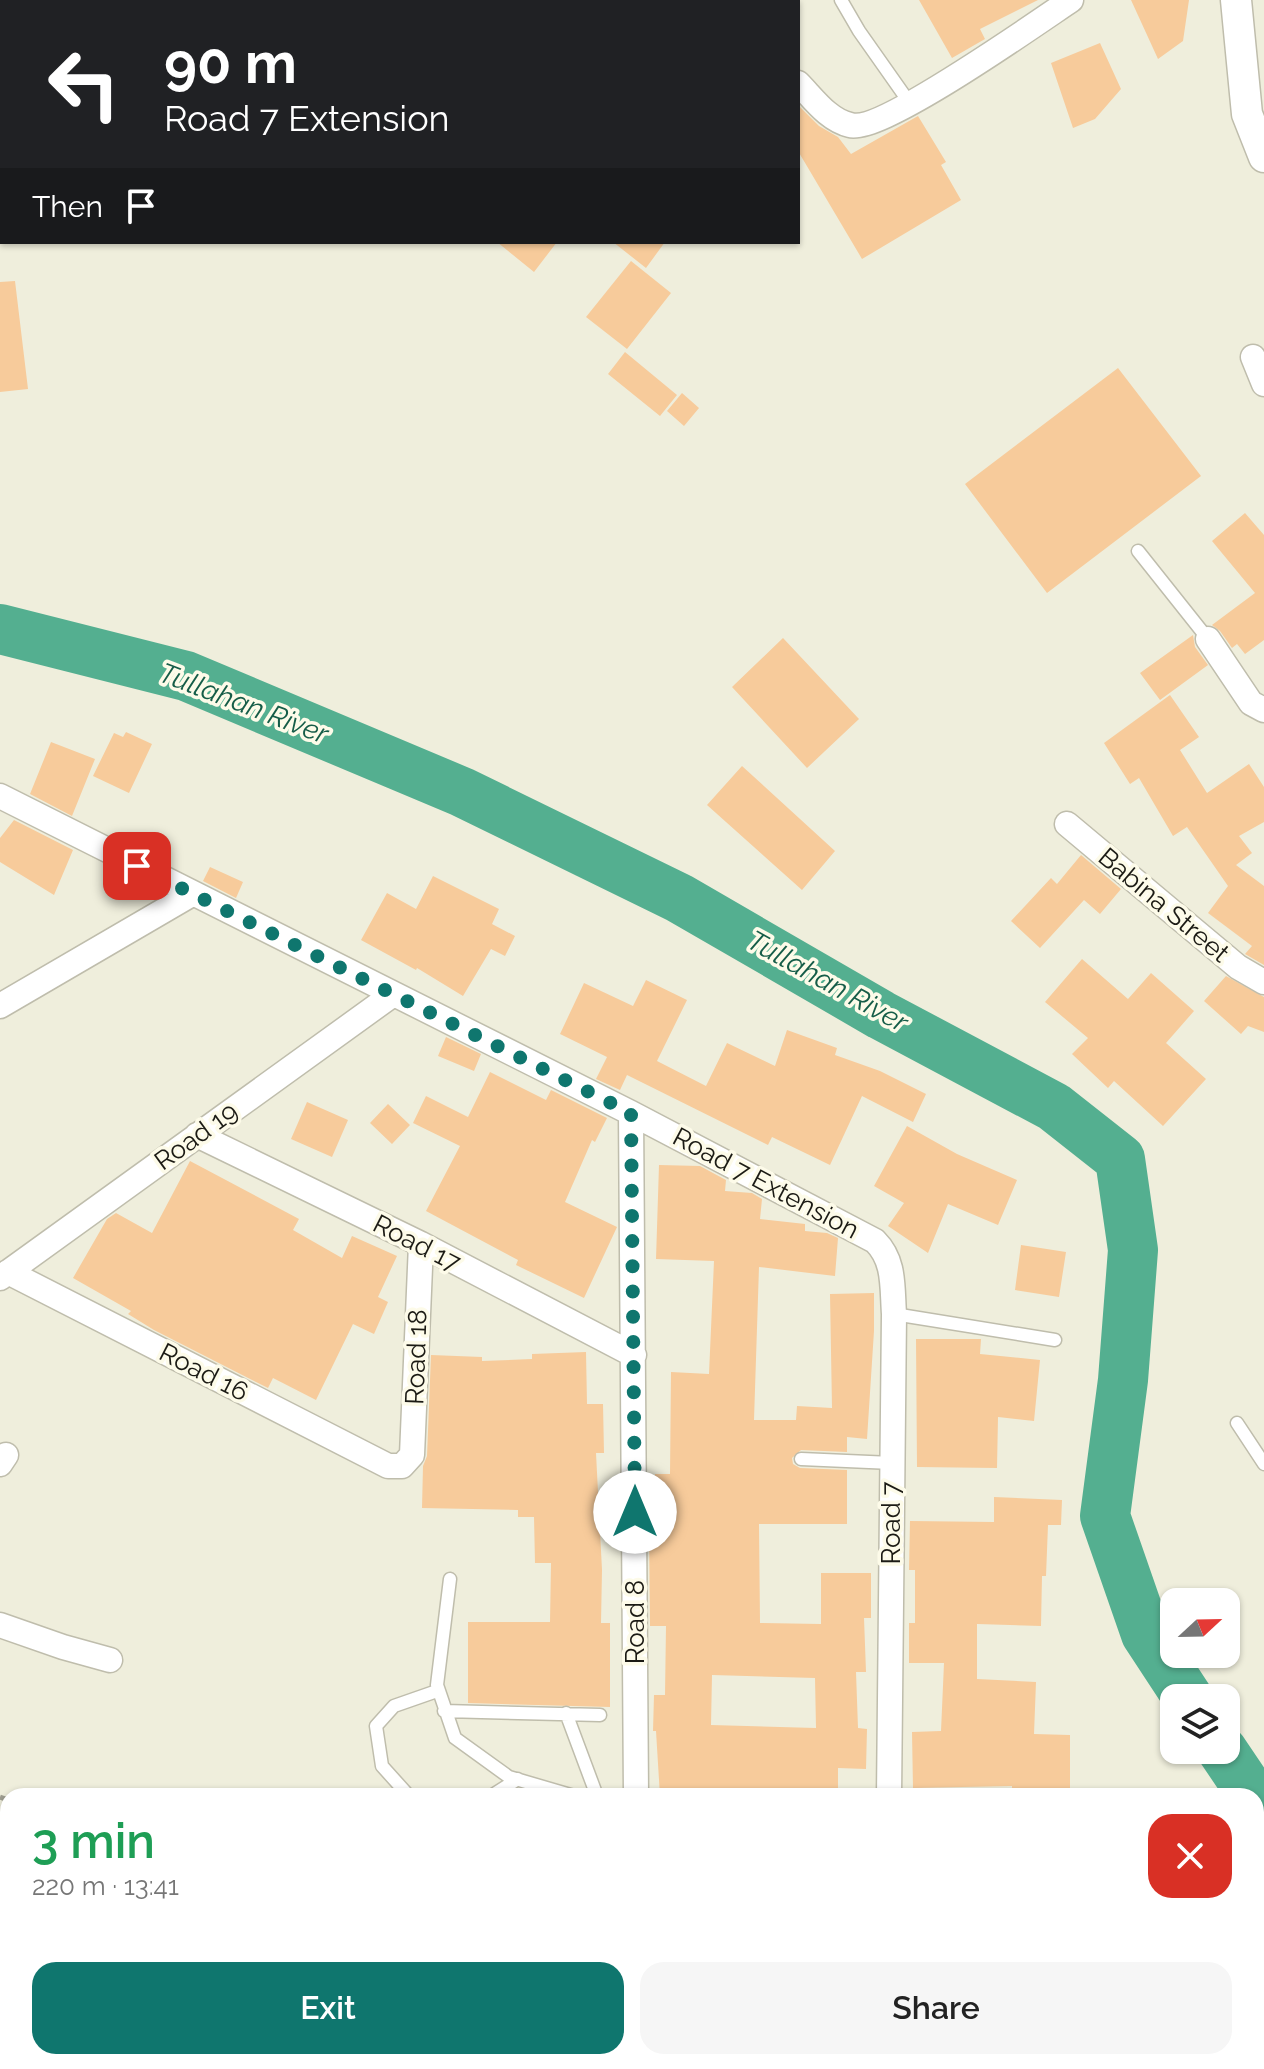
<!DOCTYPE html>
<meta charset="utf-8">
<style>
:root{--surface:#fff;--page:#f6f6f6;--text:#222;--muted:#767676;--accent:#0f766e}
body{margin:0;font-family:Raleway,sans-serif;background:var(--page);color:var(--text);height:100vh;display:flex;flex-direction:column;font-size:30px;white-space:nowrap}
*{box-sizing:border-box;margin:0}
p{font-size:26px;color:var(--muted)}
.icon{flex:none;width:44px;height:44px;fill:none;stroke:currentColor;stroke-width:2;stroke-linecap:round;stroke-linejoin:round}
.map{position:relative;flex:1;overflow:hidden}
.details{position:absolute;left:0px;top:1788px;width:1264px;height:282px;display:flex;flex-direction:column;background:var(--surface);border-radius:24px 24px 0 0;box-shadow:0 2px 6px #0004}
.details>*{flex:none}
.top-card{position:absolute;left:0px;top:0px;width:800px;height:244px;box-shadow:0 2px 6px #0004;background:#202124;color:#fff;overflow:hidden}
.needle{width:52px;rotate:68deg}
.tools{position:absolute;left:1160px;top:1588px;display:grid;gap:16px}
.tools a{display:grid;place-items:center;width:80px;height:80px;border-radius:16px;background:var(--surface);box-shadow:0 2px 6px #0004;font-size:40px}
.pin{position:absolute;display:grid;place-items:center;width:68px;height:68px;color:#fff;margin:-34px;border-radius:16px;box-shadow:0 4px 12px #0006}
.me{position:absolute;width:88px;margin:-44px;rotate:0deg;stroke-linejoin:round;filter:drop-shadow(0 0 6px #0008)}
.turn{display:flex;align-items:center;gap:28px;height:168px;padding:0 32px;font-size:36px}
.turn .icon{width:104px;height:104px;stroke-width:2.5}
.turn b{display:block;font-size:56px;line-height:68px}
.then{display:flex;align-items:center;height:76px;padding:0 32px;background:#0003;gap:16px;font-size:30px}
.round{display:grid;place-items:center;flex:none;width:84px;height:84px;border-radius:24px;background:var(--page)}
.head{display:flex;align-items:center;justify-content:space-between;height:136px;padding:0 32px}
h1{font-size:48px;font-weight:600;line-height:60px;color:#1e9e55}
.action{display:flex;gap:16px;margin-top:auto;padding:16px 32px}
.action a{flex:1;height:92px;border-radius:24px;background:var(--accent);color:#fff;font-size:32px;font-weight:600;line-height:92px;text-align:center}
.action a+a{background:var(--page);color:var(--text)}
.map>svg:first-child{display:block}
</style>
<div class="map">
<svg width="1264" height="2069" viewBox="0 0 1264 2069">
<rect width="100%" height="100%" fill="#efeedc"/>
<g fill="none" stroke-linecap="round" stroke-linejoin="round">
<!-- river -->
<path stroke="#54af90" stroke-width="50" d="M 0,629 L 186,676 L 462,792 L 679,898 L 881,1015 L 1054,1107 L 1120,1159 L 1133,1250 L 1123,1380 L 1105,1516 L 1146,1634 L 1188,1698
M 1222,1750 L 1253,1796"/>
</g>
<!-- building -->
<path fill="#f7cb9b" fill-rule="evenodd" d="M 919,0 L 1038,0 L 980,29 L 985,39 L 952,58 Z
M 1131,0 L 1189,0 L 1183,41 L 1158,59 Z
M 1100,43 L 1121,89 L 1095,119 L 1073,128 L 1051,63 Z
M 798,105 L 819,126 L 838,137 L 851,154 L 918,116 L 946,162 L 941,165 L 961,200 L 862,259 L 798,151 Z
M 497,242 L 557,242 L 534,272 Z
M 613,242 L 665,242 L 646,268 Z
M 631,261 L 671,293 L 627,349 L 586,317 Z
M 15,281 L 28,389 L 0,392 L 0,282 Z
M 625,352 L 677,395 L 660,416 L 608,374 Z
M 1118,368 L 1201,476 L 1047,593 L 965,484 Z
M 682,393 L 699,408 L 684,426 L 667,411 Z
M 1245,513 L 1264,535 L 1264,640 L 1245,654 L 1237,644 L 1232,648 L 1220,631 L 1212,625 L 1255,593 L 1212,541 Z
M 1193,635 L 1195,647 L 1208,665 L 1160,700 L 1140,673 Z
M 783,638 L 859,719 L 807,768 L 732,687 Z
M 1170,695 L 1199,737 L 1180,750 L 1207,793 L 1249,764 L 1264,787 L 1264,822 L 1239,836 L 1252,853 L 1236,865 L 1264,886 L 1264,965 L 1245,954 L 1252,946 L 1208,913 L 1228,886 L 1187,827 L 1173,836 L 1139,778 L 1130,784 L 1104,743 Z
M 126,732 L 152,744 L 129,793 L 93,776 L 114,733 L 123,737 Z
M 51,742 L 95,759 L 72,816 L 30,794 Z
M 742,766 L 835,851 L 802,890 L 707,805 Z
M 14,820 L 73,850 L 54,895 L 0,862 L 0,838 Z
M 1081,855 L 1121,889 L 1100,914 L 1084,900 L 1040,948 L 1011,921 L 1051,878 L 1057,884 Z
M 210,867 L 243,882 L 236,898 L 203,881 Z
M 433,876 L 499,909 L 492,924 L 515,936 L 505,956 L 491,949 L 463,996 L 417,968 L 416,970 L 361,940 L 387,893 L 416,909 Z
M 1082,959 L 1128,999 L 1151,973 L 1194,1011 L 1166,1043 L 1206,1079 L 1163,1126 L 1114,1081 L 1108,1088 L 1072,1054 L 1088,1038 L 1045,1002 Z
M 1226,976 L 1264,997 L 1264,1032 L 1248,1026 L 1241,1034 L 1204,1001 Z
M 646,980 L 687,1000 L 657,1061 L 706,1086 L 727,1043 L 775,1066 L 787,1030 L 837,1048 L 835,1055 L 880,1071 L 926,1094 L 913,1122 L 862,1096 L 830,1165 L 772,1137 L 768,1145 L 627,1075 L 620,1090 L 596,1079 L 607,1057 L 560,1034 L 584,983 L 633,1006 Z
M 446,1037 L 481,1054 L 474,1071 L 438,1056 Z
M 490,1072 L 546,1100 L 551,1090 L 607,1118 L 595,1142 L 592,1140 L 565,1202 L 617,1227 L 584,1298 L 516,1265 L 518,1260 L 426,1211 L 460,1146 L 413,1123 L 426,1096 L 468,1117 Z
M 307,1102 L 348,1120 L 332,1157 L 291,1139 Z
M 388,1104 L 410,1125 L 392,1144 L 370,1123 Z
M 907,1126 L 957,1154 L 1017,1180 L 998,1225 L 948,1204 L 928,1253 L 888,1226 L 904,1203 L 874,1186 Z
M 190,1161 L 299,1219 L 293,1230 L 342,1258 L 352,1236 L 397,1256 L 378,1297 L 388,1302 L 374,1334 L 353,1324 L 316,1400 L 273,1378 L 268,1388 L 154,1330 L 128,1314 L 131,1311 L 73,1278 L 107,1219 L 116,1213 L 152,1233 Z
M 659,1165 L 700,1166 L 726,1180 L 725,1191 L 752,1193 L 762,1199 L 760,1219 L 805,1224 L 805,1231 L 827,1233 L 838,1238 L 835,1276 L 759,1267 L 754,1420 L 796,1420 L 797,1406 L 832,1408 L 830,1294 L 874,1293 L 874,1331 L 867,1439 L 847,1437 L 847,1452 L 801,1450 L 792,1458 L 793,1464 L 800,1468 L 847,1470 L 847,1524 L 759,1524 L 760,1623 L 821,1624 L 821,1573 L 871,1573 L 871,1618 L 864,1618 L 866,1672 L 856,1672 L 858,1728 L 867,1729 L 866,1769 L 838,1768 L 838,1796 L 660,1796 L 656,1731 L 653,1731 L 654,1695 L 665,1695 L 666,1626 L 650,1626 L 649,1525 L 654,1525 L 655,1474 L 670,1474 L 671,1372 L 709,1374 L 714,1261 L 656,1259 ZM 712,1675 L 815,1678 L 816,1728 L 711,1725 Z
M 1021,1245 L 1066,1252 L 1059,1297 L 1015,1290 Z
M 916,1339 L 981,1339 L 980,1354 L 1040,1360 L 1034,1421 L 998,1417 L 997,1468 L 917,1467 Z
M 586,1352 L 587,1404 L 603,1404 L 604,1453 L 596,1453 L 602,1570 L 601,1623 L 610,1623 L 610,1707 L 468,1703 L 468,1622 L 550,1622 L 551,1563 L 535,1563 L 534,1517 L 518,1517 L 518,1510 L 422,1508 L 423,1466 L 427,1456 L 431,1355 L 482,1357 L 482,1361 L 532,1359 L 532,1354 Z
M 994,1497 L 1062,1500 L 1061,1525 L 1048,1525 L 1046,1576 L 1042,1576 L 1041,1626 L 977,1624 L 977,1679 L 1036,1682 L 1034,1734 L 1070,1735 L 1070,1796 L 1012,1796 L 1012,1786 L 913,1788 L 912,1732 L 941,1731 L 944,1663 L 909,1663 L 909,1623 L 915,1623 L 915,1570 L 909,1570 L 910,1521 L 994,1522 Z"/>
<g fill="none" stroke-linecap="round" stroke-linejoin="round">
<!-- service casing -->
<g stroke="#bfbdac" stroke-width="15">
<path id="service" d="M 841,0 L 859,31 L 909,102
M 1138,551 L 1208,639
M 894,1314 L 1055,1340
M 1237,1423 L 1264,1464
M 801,1459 L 892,1463
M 450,1579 L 437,1685 L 455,1738 L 509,1777 L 574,1796
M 444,1711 L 600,1715
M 566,1713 L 597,1796
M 409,1796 L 382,1766 L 376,1726 L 394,1706 L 437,1691
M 491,1796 L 518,1779
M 276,2062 L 278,2069"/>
</g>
<!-- minor casing -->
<g stroke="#bfbdac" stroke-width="27">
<path id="minor" d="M 798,83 C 813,98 828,120 850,125 C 880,134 1038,22 1071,0
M 0,116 L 2,115
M 1253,357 L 1264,384
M 1208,639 L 1251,703 L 1264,710
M 0,796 L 631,1113 L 875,1241 C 895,1261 892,1286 894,1314 L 889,1796
M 1067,824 L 1238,967 L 1264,982
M 0,1006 L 192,894
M 631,1113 L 636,1796
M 197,1135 L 421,1244 L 634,1355
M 8,1272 L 388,1466 L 402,1466 L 412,1455 L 421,1244
M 0,1278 L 392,995
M 0,1464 L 6,1455
M 0,1625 L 63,1647 L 110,1660
M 889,2062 L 889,2069
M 1135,2069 L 1135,2062"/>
</g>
<!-- tertiary casing -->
<g stroke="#bfbdac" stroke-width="33">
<path id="tertiary" d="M 1236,0 L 1247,114 L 1264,157
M 1256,1973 L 1264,1978
M 638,2062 L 638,2069"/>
</g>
<!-- path -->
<path stroke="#a09f92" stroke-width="5" stroke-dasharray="6 6" stroke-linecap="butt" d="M 0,1797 L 8,1800"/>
<!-- service -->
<use href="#service" stroke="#fff" stroke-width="12"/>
<!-- minor -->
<use href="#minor" stroke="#fff" stroke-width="24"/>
<!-- tertiary -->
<use href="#tertiary" stroke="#fff" stroke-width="30"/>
</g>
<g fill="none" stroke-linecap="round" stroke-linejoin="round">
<!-- route -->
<path stroke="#0f766e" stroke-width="14" stroke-dasharray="0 25.2" d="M 137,866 L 631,1113 L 635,1512"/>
</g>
<g text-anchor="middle" stroke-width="7" stroke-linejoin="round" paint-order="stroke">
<!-- street labels -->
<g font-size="26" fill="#1b1a14" stroke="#fdfbe9">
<text transform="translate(1164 905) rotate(40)" y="9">Babina Street</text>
<text transform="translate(196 1136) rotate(-36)" y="9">Road 19</text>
<text transform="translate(766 1183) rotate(28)" y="9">Road 7 Extension</text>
<text transform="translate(417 1243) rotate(27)" y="9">Road 17</text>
<text transform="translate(416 1357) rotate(-88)" y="9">Road 18</text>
<text transform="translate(204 1372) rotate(27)" y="9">Road 16</text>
<text transform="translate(891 1523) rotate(-90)" y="9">Road 7</text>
<text transform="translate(635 1622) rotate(-90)" y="9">Road 8</text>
</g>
<!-- water labels -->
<g font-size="28" font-style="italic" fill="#165d48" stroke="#fdfbe9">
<text transform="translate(244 703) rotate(21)" y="10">Tullahan River</text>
<text transform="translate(828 981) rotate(29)" y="10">Tullahan River</text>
</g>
</g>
</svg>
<div class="tools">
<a><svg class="needle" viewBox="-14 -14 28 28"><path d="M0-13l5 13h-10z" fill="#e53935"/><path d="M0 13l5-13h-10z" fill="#767676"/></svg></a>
<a><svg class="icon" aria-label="layers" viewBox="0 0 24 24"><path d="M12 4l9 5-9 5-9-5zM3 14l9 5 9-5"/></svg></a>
</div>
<div class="pin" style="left:137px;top:866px;background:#d93025"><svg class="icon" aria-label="arrive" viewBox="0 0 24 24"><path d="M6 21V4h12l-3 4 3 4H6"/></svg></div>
<svg class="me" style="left:635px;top:1512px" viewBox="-20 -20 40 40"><circle r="19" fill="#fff"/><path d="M0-13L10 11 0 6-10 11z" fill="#0f766e"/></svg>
<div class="top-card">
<div class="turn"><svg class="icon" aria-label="left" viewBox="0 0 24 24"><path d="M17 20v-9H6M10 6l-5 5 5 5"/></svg><div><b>90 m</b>Road 7 Extension</div></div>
<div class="then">Then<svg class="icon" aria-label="arrive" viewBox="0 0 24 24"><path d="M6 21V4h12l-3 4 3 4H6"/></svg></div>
</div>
<section class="details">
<div class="head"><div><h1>3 min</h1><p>220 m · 13:41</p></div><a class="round" style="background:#d93025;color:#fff"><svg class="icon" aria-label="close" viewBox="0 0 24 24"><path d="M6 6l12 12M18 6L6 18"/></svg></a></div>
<div class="action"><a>Exit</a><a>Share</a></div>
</section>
</div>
